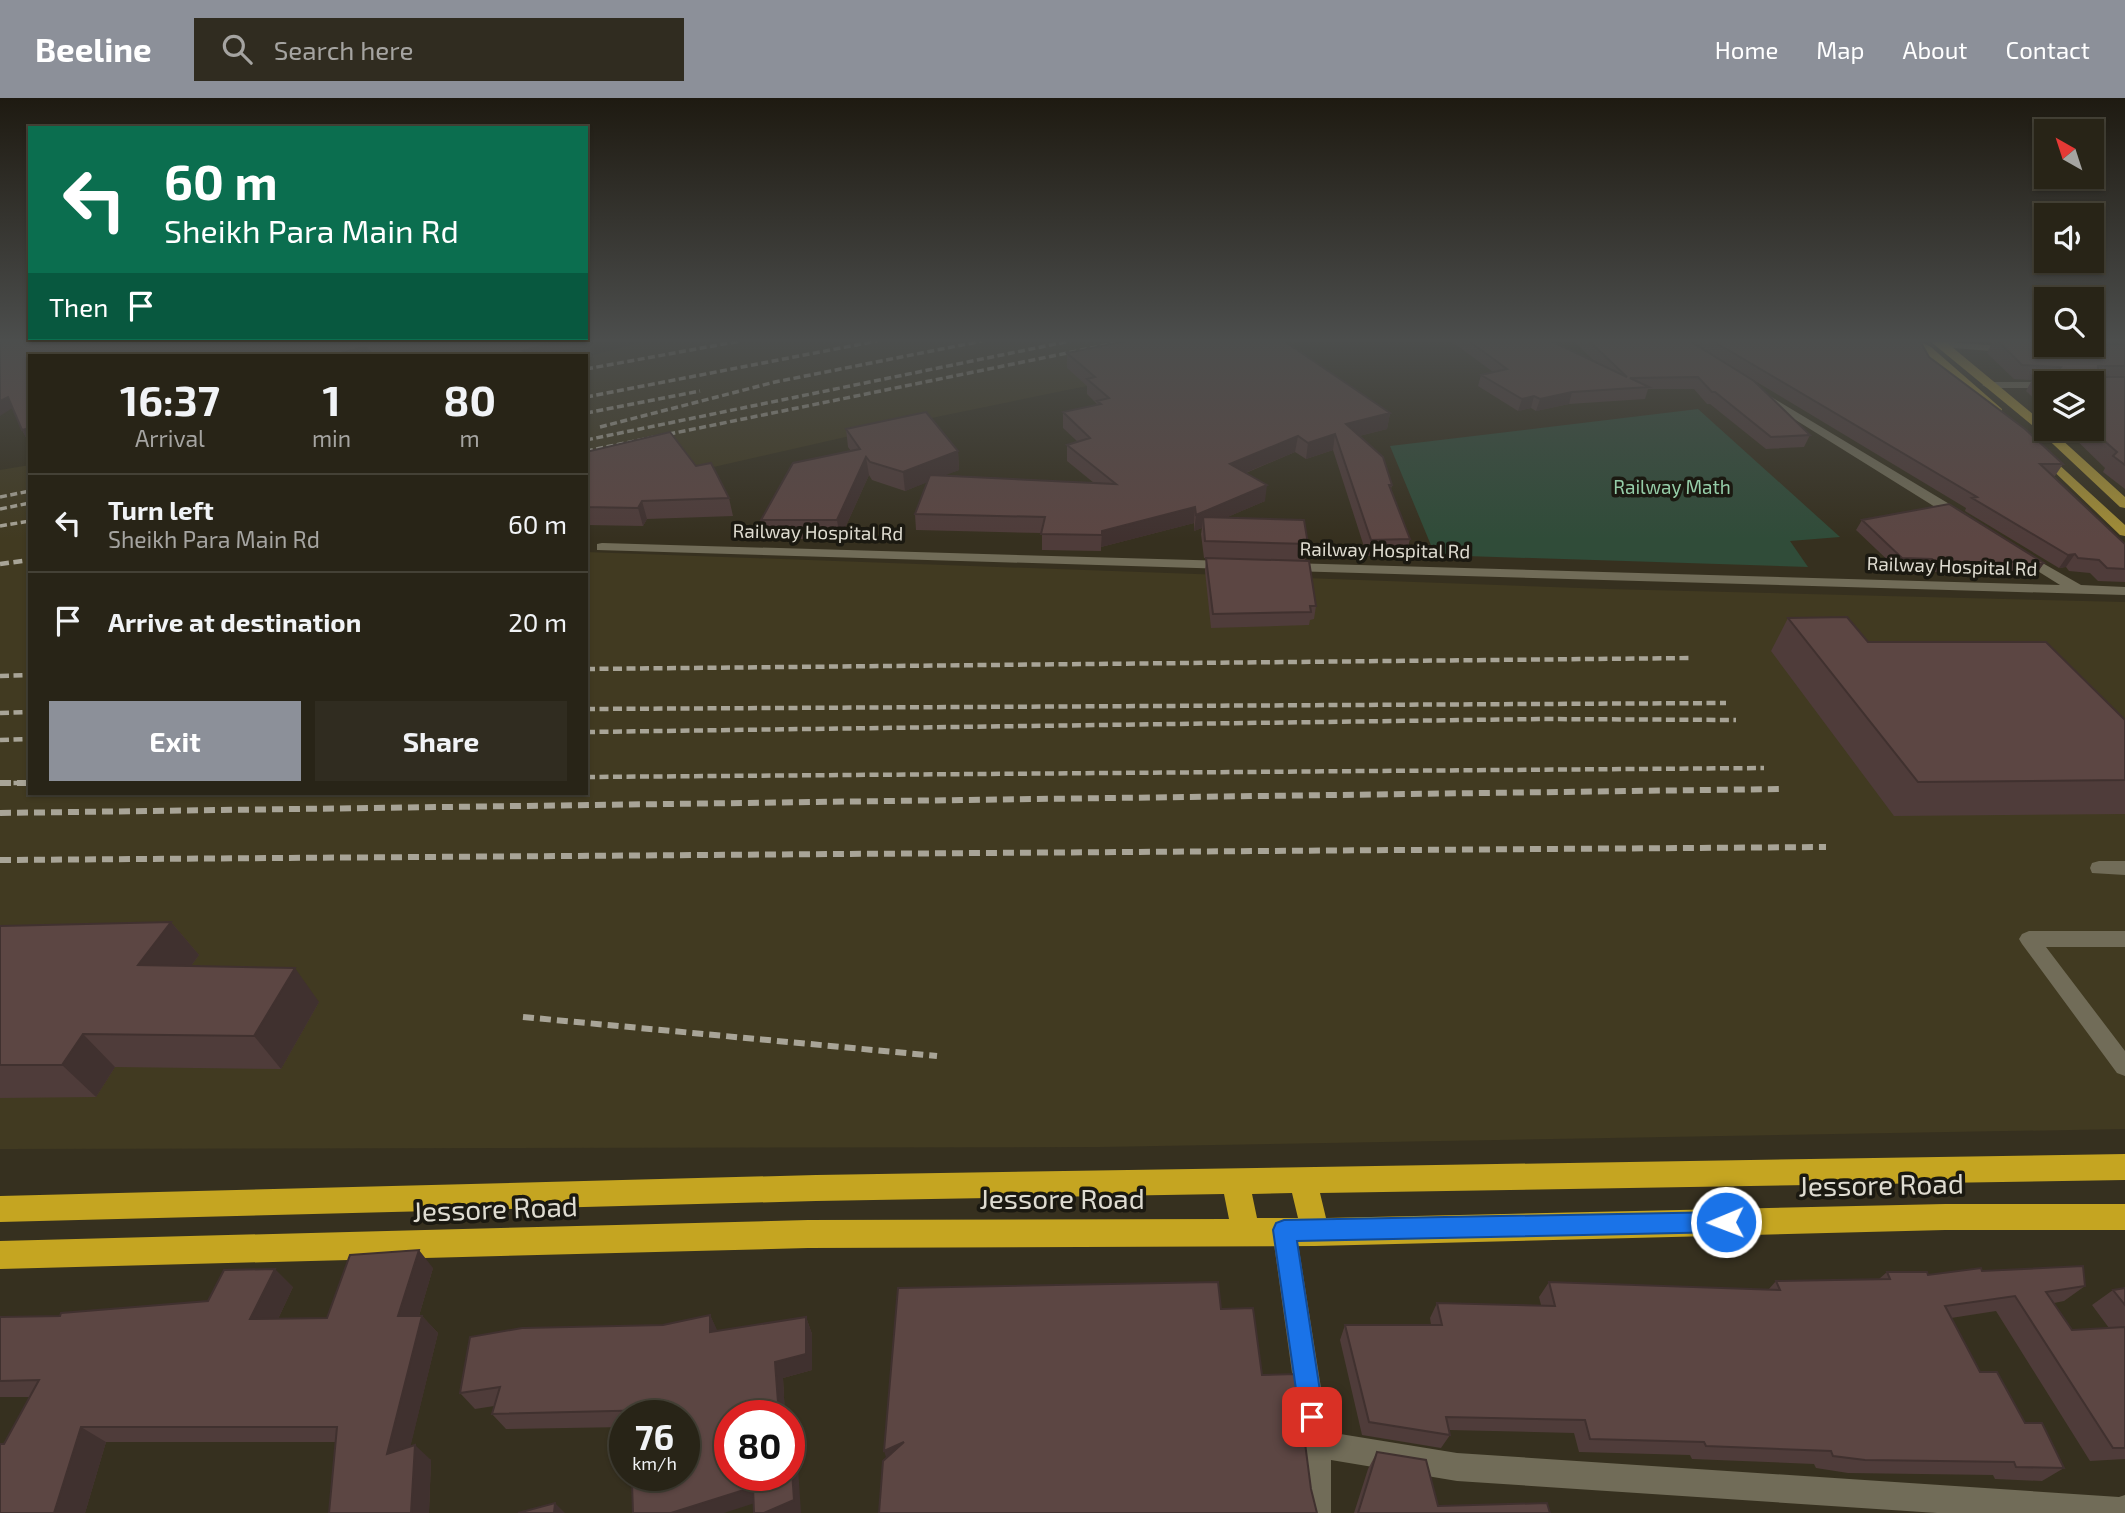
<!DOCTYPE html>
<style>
:root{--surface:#282417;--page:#302c20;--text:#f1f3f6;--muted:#a5a4a1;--line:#444136;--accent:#8c9099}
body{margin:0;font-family:"Exo 2",sans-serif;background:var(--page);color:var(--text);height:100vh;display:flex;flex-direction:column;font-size:26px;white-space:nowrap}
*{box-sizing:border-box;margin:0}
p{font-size:23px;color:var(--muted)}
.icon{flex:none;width:38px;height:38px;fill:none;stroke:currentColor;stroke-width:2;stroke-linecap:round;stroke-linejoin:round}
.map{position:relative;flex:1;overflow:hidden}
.details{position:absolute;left:28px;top:256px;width:560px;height:441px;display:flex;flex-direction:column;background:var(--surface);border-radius:0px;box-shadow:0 2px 5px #0004,0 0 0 2px var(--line)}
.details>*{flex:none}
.top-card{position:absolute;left:28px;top:28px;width:560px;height:214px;border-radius:0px;box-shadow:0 2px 5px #0004,0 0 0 2px var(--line);background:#0b6e4f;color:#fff;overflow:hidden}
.needle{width:46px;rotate:321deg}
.fabs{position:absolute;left:2034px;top:21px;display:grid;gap:14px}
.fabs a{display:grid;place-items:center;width:70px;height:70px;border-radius:0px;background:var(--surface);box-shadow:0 2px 5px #0004,0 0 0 2px var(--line);font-size:35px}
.speed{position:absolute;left:609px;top:1302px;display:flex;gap:14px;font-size:35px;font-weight:700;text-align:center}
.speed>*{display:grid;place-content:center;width:91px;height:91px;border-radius:50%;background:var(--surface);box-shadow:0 2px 5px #0004,0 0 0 2px var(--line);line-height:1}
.speed small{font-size:18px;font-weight:400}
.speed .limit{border:10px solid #d22;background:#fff;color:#111}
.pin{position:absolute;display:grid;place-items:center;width:60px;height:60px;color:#fff;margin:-30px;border-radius:14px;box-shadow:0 4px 10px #0006}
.me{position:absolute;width:77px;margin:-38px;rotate:269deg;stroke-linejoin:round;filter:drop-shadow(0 0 5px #0008)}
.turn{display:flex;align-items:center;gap:24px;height:147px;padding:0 21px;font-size:32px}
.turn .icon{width:91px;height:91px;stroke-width:2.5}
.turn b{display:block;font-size:49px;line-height:60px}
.then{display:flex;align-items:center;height:66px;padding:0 21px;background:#0003;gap:14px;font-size:26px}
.eta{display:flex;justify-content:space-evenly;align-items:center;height:119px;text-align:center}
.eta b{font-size:42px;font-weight:700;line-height:49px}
.primary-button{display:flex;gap:14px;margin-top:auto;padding:14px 21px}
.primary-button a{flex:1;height:80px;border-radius:0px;background:var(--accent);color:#fff;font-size:28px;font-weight:700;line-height:80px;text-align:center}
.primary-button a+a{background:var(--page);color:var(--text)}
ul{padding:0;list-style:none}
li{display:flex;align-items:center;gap:21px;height:98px;padding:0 21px;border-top:2px solid var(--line)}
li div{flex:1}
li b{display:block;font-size:26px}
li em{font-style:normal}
header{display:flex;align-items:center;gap:42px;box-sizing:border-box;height:98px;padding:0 35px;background:var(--accent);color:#fff}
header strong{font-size:33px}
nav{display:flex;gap:38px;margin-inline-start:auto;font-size:24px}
.search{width:490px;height:63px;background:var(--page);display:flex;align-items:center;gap:18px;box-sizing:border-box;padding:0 24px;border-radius:0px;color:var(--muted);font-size:26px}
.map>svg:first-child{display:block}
</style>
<header>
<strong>Beeline</strong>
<div class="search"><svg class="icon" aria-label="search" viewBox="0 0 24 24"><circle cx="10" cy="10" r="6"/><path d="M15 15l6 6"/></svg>Search here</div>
<nav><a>Home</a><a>Map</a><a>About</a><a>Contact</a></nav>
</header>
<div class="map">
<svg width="2125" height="1415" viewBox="0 0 2125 1415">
<rect width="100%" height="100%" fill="#36301f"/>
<!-- built -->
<path fill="#413a21" d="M 646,243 L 1306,243 L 907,325 L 586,398 L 586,259 Z
M 30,367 L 30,695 L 586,695 L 586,454 L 1608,491 L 2125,504 L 2125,1031 L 1100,1049 L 0,1051 L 0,372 Z"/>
<!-- green -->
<path fill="#304c39" d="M 1698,311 L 1840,439 L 1790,443 L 1808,469 L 1435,457 L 1390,348 Z"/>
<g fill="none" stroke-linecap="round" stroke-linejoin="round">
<!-- minor -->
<path fill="#716c58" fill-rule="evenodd" d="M 1935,243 L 2013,249 L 2018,252 L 2013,255 L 1942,249 Z
M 2046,284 L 2050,285 L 2046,285 L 2046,290 L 1988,290 L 1982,287 L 1988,284 Z
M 1758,291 L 1966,416 L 1968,419 L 1961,423 L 1956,422 L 1754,296 L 1752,294 Z
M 602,445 L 1229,463 L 1236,467 L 1229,471 L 597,452 L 597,446 Z
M 2020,452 L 2081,487 L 2125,489 L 2125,497 L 1289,473 L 1282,469 L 1289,465 L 2060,487 L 2015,459 L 2013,456 Z
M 2099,763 L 2125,763 L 2125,777 L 2092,775 L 2090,770 L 2092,765 Z
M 2029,833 L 2125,833 L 2125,849 L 2046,849 L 2125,953 L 2125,978 L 2117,975 L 2022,846 L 2019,841 L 2022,836 Z
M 1284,1121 L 1292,1124 L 1296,1132 L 1328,1334 L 1457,1355 L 2119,1399 L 2125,1397 L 2125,1415 L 1937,1415 L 1457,1383 L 1331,1362 L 1331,1415 L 1303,1415 L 1305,1379 L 1302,1346 L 1272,1132 L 1276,1124 Z"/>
<!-- major -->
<path fill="#a38e37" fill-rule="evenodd" d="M 1904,243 L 1919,243 L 1931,249 L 2002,311 L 2002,315 L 1994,315 L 1923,253 Z
M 1930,243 L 1946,244 L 2046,327 L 2046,331 L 2050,331 L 2125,399 L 2125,410 L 2120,409 L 2038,332 Z
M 2044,353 L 2125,427 L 2125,438 L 2120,437 L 2040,360 L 2038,357 Z"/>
<!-- highway -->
<path fill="#c5a521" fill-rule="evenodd" d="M 2125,1056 L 2125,1082 L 1320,1095 L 1326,1120 L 1945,1106 L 2125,1106 L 2125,1132 L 1945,1132 L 1315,1148 L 808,1150 L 0,1171 L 0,1143 L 808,1122 L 1229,1121 L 1224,1096 L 816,1103 L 0,1124 L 0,1098 L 816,1077 ZM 1292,1095 L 1298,1120 L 1257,1120 L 1252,1096 Z"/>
<!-- rail-far2 -->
<path stroke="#a8a497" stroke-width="3.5" stroke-dasharray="7 3.5" stroke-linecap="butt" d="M 586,271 L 740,243
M 586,299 L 877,243
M 586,315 L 700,293
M 600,329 L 775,284 L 982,243
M 586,342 L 1070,243
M 586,353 L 1126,243
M 0,399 L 30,393
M 0,411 L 30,405
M 0,428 L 30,423"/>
<!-- rail-far1 -->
<path stroke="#a8a497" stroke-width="4.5" stroke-dasharray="9 4.5" stroke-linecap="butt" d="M 0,466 L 30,462
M 586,571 L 1692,560
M 0,578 L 30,577
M 586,611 L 1726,605
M 0,615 L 30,614
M 586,634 L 1541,621 L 1736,622
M 0,642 L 30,641
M 586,679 L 1764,670
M 0,685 L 30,685"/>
<!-- rail -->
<path stroke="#a8a497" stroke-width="6" stroke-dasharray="11 6" stroke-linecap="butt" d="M 0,685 L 30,685
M 0,715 L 1779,691
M 0,762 L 1826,749
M 523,919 L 937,958"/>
</g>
<!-- wall -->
<path fill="#4f3c3a" d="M 0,243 L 593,243 L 547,257 L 30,257 L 28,343 L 22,332 L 13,310 Z
M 1451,243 L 1551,243 L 1595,264 L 1574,243 L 1920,243 L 1929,259 L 2063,366 L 2055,378 L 2054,378 L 2125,446 L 2125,484 L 2098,483 L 2090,475 L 2069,473 L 2066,469 L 2059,470 L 1965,413 L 1966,410 L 1702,251 L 1810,337 L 1804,349 L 1766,351 L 1710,306 L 1707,306 L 1694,291 L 1648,291 L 1645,301 L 1569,306 L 1536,313 L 1531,310 L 1518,313 L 1478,288 L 1481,277 L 1493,274 Z
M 1975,243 L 2046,243 L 2046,247 L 2091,247 L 2091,243 L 2125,243 L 2125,391 L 2103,374 L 2105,370 L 2065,331 L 2091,331 L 2046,285 L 2046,312 L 2026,293 L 2032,282 L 2014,281 L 1987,255 L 1992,245 Z
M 1067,255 L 1390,315 L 1387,331 L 1359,338 L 1392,387 L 1391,391 L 1410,441 L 1406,458 L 1367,458 L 1333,352 L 1306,361 L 1295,354 L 1246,375 L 1265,403 L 1225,420 L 1308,446 L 1305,463 L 1316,508 L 1314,521 L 1310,522 L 1309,527 L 1211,530 L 1205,473 L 1206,460 L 1204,460 L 1201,436 L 1202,430 L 1194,433 L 1194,425 L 1101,449 L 1101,453 L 1042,452 L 1042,435 L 916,432 L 915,416 L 927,384 L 905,393 L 872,382 L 869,377 L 840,441 L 765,441 L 761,422 L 851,353 L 848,349 L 846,331 L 958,353 L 959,372 L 944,377 L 1094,385 L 1067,363 L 1067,347 L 1078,344 L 1063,330 L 1063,314 L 1097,307 L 1097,306 L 1087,296 L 1087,288 L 1067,270 Z
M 586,354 L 696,368 L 729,400 L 733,418 L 647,421 L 643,428 L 586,427 Z
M 1862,422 L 2044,465 L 2037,475 L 2022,478 L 2016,474 L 2002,474 L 1994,478 L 1986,474 L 1929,474 L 1926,471 L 1896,470 L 1856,432 Z
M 1788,520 L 2125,622 L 2125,716 L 1894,718 L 1771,553 Z
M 171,824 L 199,857 L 191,868 L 319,904 L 281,971 L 115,969 L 96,999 L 0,1000 L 0,828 Z
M 433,1170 L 419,1218 L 422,1218 L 438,1235 L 410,1349 L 431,1362 L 429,1415 L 329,1415 L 336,1344 L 106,1344 L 85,1415 L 0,1415 L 4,1346 L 30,1299 L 0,1299 L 0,1219 L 60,1218 L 208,1203 L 293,1189 L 278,1221 L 327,1220 Z
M 1982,1173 L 2085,1188 L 2064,1203 L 2054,1205 L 2072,1232 L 2109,1230 L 2092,1207 L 2113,1192 L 2125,1190 L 2125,1361 L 2090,1363 L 1996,1213 L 1951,1220 L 1980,1274 L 2064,1370 L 2042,1383 L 1995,1381 L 1993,1377 L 1848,1375 L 1816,1370 L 1814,1366 L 1692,1361 L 1690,1357 L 1579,1354 L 1574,1335 L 1449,1332 L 1450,1337 L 1441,1350 L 1362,1337 L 1340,1242 L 1345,1227 L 1431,1227 L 1430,1220 L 1437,1205 L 1541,1207 L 1539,1199 L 1549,1184 L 1768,1192 L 1776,1183 L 1879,1181 L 1887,1174 L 1928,1177 Z
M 710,1217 L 717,1233 L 806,1219 L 812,1236 L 812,1272 L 783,1280 L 785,1318 L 730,1318 L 730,1377 L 789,1324 L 796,1338 L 754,1405 L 656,1378 L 684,1318 L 625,1318 L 625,1329 L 506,1331 L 492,1316 L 494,1308 L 475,1311 L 460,1295 L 663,1227 Z
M 1377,1354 L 1438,1408 L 1550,1415 L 1354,1415 L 1368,1371 Z"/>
<!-- shaded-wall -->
<path fill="#40312f" d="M 557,243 L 593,243 L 547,257 L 524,257 L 523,253 Z
M 365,249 L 369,257 L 332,257 Z
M 1572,294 L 1569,306 L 1536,313 L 1540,301 Z
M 1534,298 L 1531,310 L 1518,313 L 1522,301 Z
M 8,299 L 14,309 L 0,318 L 0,303 Z
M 1390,315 L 1387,331 L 1343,342 L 1346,326 Z
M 30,330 L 30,342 L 28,343 L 22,332 Z
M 1335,336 L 1333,352 L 1306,361 L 1308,345 Z
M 1298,338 L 1295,354 L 1228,382 L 1230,366 Z
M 958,353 L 959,372 L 905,393 L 903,374 Z
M 866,359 L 869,377 L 840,441 L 837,422 Z
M 1267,387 L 1265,403 L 1204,429 L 1203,419 L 1202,430 L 1194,433 L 1196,417 Z
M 642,403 L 647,421 L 643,428 L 638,410 Z
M 1195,409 L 1194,425 L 1101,449 L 1102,433 Z
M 2075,456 L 2066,469 L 2059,470 L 2068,457 Z
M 2009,464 L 2002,474 L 1994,478 L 2000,468 Z
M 2044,465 L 2037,475 L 2022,478 L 2029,468 Z
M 171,824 L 199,857 L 167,901 L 138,867 Z
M 295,870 L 319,904 L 281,971 L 254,938 Z
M 83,936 L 115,969 L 96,999 L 62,967 Z
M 419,1152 L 433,1170 L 414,1235 L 398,1218 Z
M 275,1171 L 293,1189 L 270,1238 L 250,1221 Z
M 710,1217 L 718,1234 L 710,1234 Z
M 422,1218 L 438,1235 L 405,1371 L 387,1356 Z
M 806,1219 L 812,1236 L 812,1272 L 783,1280 L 785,1318 L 779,1318 L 775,1264 Z
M 789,1324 L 796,1338 L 801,1415 L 764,1415 Z
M 81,1329 L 106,1344 L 85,1415 L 54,1415 Z
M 904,1344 L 892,1378 L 884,1353 Z
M 415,1347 L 431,1362 L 429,1415 L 411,1415 Z
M 753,1389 L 761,1403 L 724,1415 L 671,1415 Z
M 555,1405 L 565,1415 L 554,1415 Z"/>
<!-- building -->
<path fill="#5c4643" stroke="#40312f" stroke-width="2" d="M 0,243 L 557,243 L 523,253 L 527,257 L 374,257 L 365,249 L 332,257 L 30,257 L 30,330 L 22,332 L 8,299 L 0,303 Z
M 1125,243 L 1284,243 L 1390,315 L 1346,326 L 1383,359 L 1392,387 L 1389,387 L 1410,441 L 1371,442 L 1335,336 L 1308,345 L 1298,338 L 1230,366 L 1267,387 L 1196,417 L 1195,409 L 1102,433 L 1102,437 L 1041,436 L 1045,419 L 915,416 L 930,377 L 1116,386 L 1067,347 L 1090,340 L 1063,314 L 1101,306 L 1097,303 L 1109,300 L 1087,281 L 1095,279 L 1067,255 Z
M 1469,243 L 1551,243 L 1627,279 L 1589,243 L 1690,243 L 1754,283 L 1810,337 L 1771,339 L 1715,294 L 1712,294 L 1698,279 L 1630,280 L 1649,289 L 1572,294 L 1540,301 L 1534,298 L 1522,301 L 1481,277 L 1507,271 Z
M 1713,243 L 1920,243 L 1929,259 L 2025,331 L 2063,366 L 2040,366 L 2125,446 L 2125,471 L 2107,470 L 2099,462 L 2078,460 L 2075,456 L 2068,457 L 1972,400 L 1977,399 Z
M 1998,243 L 2029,243 L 2046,245 L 2046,247 L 2125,246 L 2125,268 L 2098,268 L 2098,276 L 2100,279 L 2125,279 L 2125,367 L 2113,358 L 2117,354 L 2091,331 L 2091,285 L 2046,285 L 2046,288 L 2034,278 L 2055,278 L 2061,269 L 2022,267 Z
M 926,314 L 958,353 L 903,374 L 870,364 L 866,359 L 837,422 L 761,422 L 793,365 L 860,351 L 846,331 Z
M 670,334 L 696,368 L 711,365 L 729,400 L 642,403 L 638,410 L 586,409 L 586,354 Z
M 1949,406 L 2044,465 L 2029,468 L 2023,464 L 2009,464 L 2000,468 L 1993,464 L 1935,464 L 1932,461 L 1902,460 L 1862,422 Z
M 1203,419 L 1304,422 L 1308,446 L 1205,443 Z
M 1206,460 L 1309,463 L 1316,508 L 1310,508 L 1311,514 L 1213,516 Z
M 1847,519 L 1868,544 L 2046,544 L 2125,622 L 2125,682 L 1918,684 L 1788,520 Z
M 171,824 L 138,867 L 295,870 L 254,938 L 83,936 L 62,967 L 0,967 L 0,828 Z
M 419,1152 L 398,1218 L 422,1218 L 387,1356 L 415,1347 L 411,1415 L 329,1415 L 337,1329 L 81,1329 L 54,1415 L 0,1415 L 0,1346 L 4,1346 L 39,1282 L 0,1283 L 0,1219 L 60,1218 L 61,1215 L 208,1203 L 224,1172 L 275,1171 L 250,1221 L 327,1220 L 350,1157 Z
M 2083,1168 L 2085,1188 L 2046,1194 L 2072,1232 L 2125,1229 L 2125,1350 L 2113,1350 L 2015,1198 L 1945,1208 L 1980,1274 L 1997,1274 L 2025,1325 L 2042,1325 L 2064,1370 L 2016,1369 L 2014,1364 L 1865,1362 L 1833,1358 L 1831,1353 L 1706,1348 L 1704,1344 L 1590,1341 L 1585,1322 L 1446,1319 L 1450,1337 L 1369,1324 L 1345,1227 L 1442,1227 L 1437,1205 L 1555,1208 L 1549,1184 L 1780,1192 L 1776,1183 L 1890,1181 L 1887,1174 L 1927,1174 L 1928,1177 L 1981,1170 L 1982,1173 Z
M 1218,1184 L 1221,1211 L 1253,1210 L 1262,1277 L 1296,1276 L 1311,1391 L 1317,1415 L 879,1415 L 883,1363 L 904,1344 L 884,1353 L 898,1190 Z
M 2125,1190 L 2125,1207 L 2113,1192 Z
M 710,1217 L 710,1234 L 806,1219 L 806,1256 L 775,1264 L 779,1318 L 730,1318 L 730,1377 L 789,1377 L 789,1330 L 794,1402 L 764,1415 L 754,1415 L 753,1389 L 671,1415 L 633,1415 L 632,1385 L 656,1377 L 684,1377 L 684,1318 L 654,1318 L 654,1312 L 492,1316 L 500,1289 L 460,1295 L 470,1239 L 522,1230 L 663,1227 Z
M 1377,1354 L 1426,1362 L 1438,1408 L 1547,1405 L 1550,1415 L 1358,1415 Z
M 555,1405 L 554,1415 L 518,1415 Z"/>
<!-- sky -->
<linearGradient id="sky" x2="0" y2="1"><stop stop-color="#1e1a11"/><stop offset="0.55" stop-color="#4c4e4d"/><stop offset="1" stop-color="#4c4e4d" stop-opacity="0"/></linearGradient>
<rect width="2125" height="441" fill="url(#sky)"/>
<!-- route -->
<path fill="#1a73e8" stroke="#114b97" stroke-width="2" d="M 1726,1114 L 1733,1117 L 1737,1124 L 1733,1131 L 1726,1134 L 1297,1143 L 1324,1319 L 1321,1328 L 1312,1331 L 1303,1328 L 1300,1319 L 1273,1132 L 1276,1125 L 1284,1122 Z"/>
<g text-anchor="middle" stroke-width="7" stroke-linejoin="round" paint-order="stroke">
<!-- far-park labels -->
<g font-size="19" fill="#95cda8" stroke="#1b1911">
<text x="1672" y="396">Railway Math</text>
</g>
<!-- far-street labels -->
<g font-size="19" fill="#dfdcd1" stroke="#1b1911">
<text transform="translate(818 434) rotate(1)" y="7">Railway Hospital Rd</text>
<text transform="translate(1385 452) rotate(1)" y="7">Railway Hospital Rd</text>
<text transform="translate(1952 468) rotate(2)" y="7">Railway Hospital Rd</text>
</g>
<!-- near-street labels -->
<g font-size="28" fill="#dfdcd1" stroke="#1b1911">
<text transform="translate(1881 1087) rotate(-1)" y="10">Jessore Road</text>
<text x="1062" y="1111">Jessore Road</text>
<text transform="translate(495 1111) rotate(-2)" y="10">Jessore Road</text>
</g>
</g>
</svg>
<div class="fabs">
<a><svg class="needle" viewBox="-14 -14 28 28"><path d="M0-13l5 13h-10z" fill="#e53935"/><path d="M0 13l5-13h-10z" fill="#a5a4a1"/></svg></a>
<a><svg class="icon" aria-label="sound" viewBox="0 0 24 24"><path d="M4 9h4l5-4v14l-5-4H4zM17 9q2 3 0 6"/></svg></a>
<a><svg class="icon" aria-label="search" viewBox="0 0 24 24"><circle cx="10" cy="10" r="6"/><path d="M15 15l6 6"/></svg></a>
<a><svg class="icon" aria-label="layers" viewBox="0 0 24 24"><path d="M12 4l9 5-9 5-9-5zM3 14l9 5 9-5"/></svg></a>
</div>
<div class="speed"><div>76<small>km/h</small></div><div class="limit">80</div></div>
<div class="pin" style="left:1312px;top:1319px;background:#d93025"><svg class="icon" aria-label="arrive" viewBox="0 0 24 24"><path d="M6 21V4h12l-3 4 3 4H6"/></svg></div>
<svg class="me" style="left:1726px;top:1124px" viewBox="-20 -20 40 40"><circle r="17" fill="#1a73e8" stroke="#fff" stroke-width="3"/><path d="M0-11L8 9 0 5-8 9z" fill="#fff"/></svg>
<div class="top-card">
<div class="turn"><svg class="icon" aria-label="left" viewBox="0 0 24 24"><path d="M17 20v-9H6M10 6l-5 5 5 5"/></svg><div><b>60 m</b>Sheikh Para Main Rd</div></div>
<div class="then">Then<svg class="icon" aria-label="arrive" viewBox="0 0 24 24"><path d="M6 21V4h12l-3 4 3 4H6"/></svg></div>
</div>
<section class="details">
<div class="eta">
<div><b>16:37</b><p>Arrival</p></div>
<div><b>1</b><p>min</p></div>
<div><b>80</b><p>m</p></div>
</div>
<ul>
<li><svg class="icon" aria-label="left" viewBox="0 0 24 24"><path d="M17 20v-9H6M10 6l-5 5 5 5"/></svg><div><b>Turn left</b><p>Sheikh Para Main Rd</p></div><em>60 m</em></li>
<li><svg class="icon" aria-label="arrive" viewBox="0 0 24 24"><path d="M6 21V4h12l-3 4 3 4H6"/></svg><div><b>Arrive at destination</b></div><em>20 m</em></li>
</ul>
<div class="primary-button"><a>Exit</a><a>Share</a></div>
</section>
</div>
